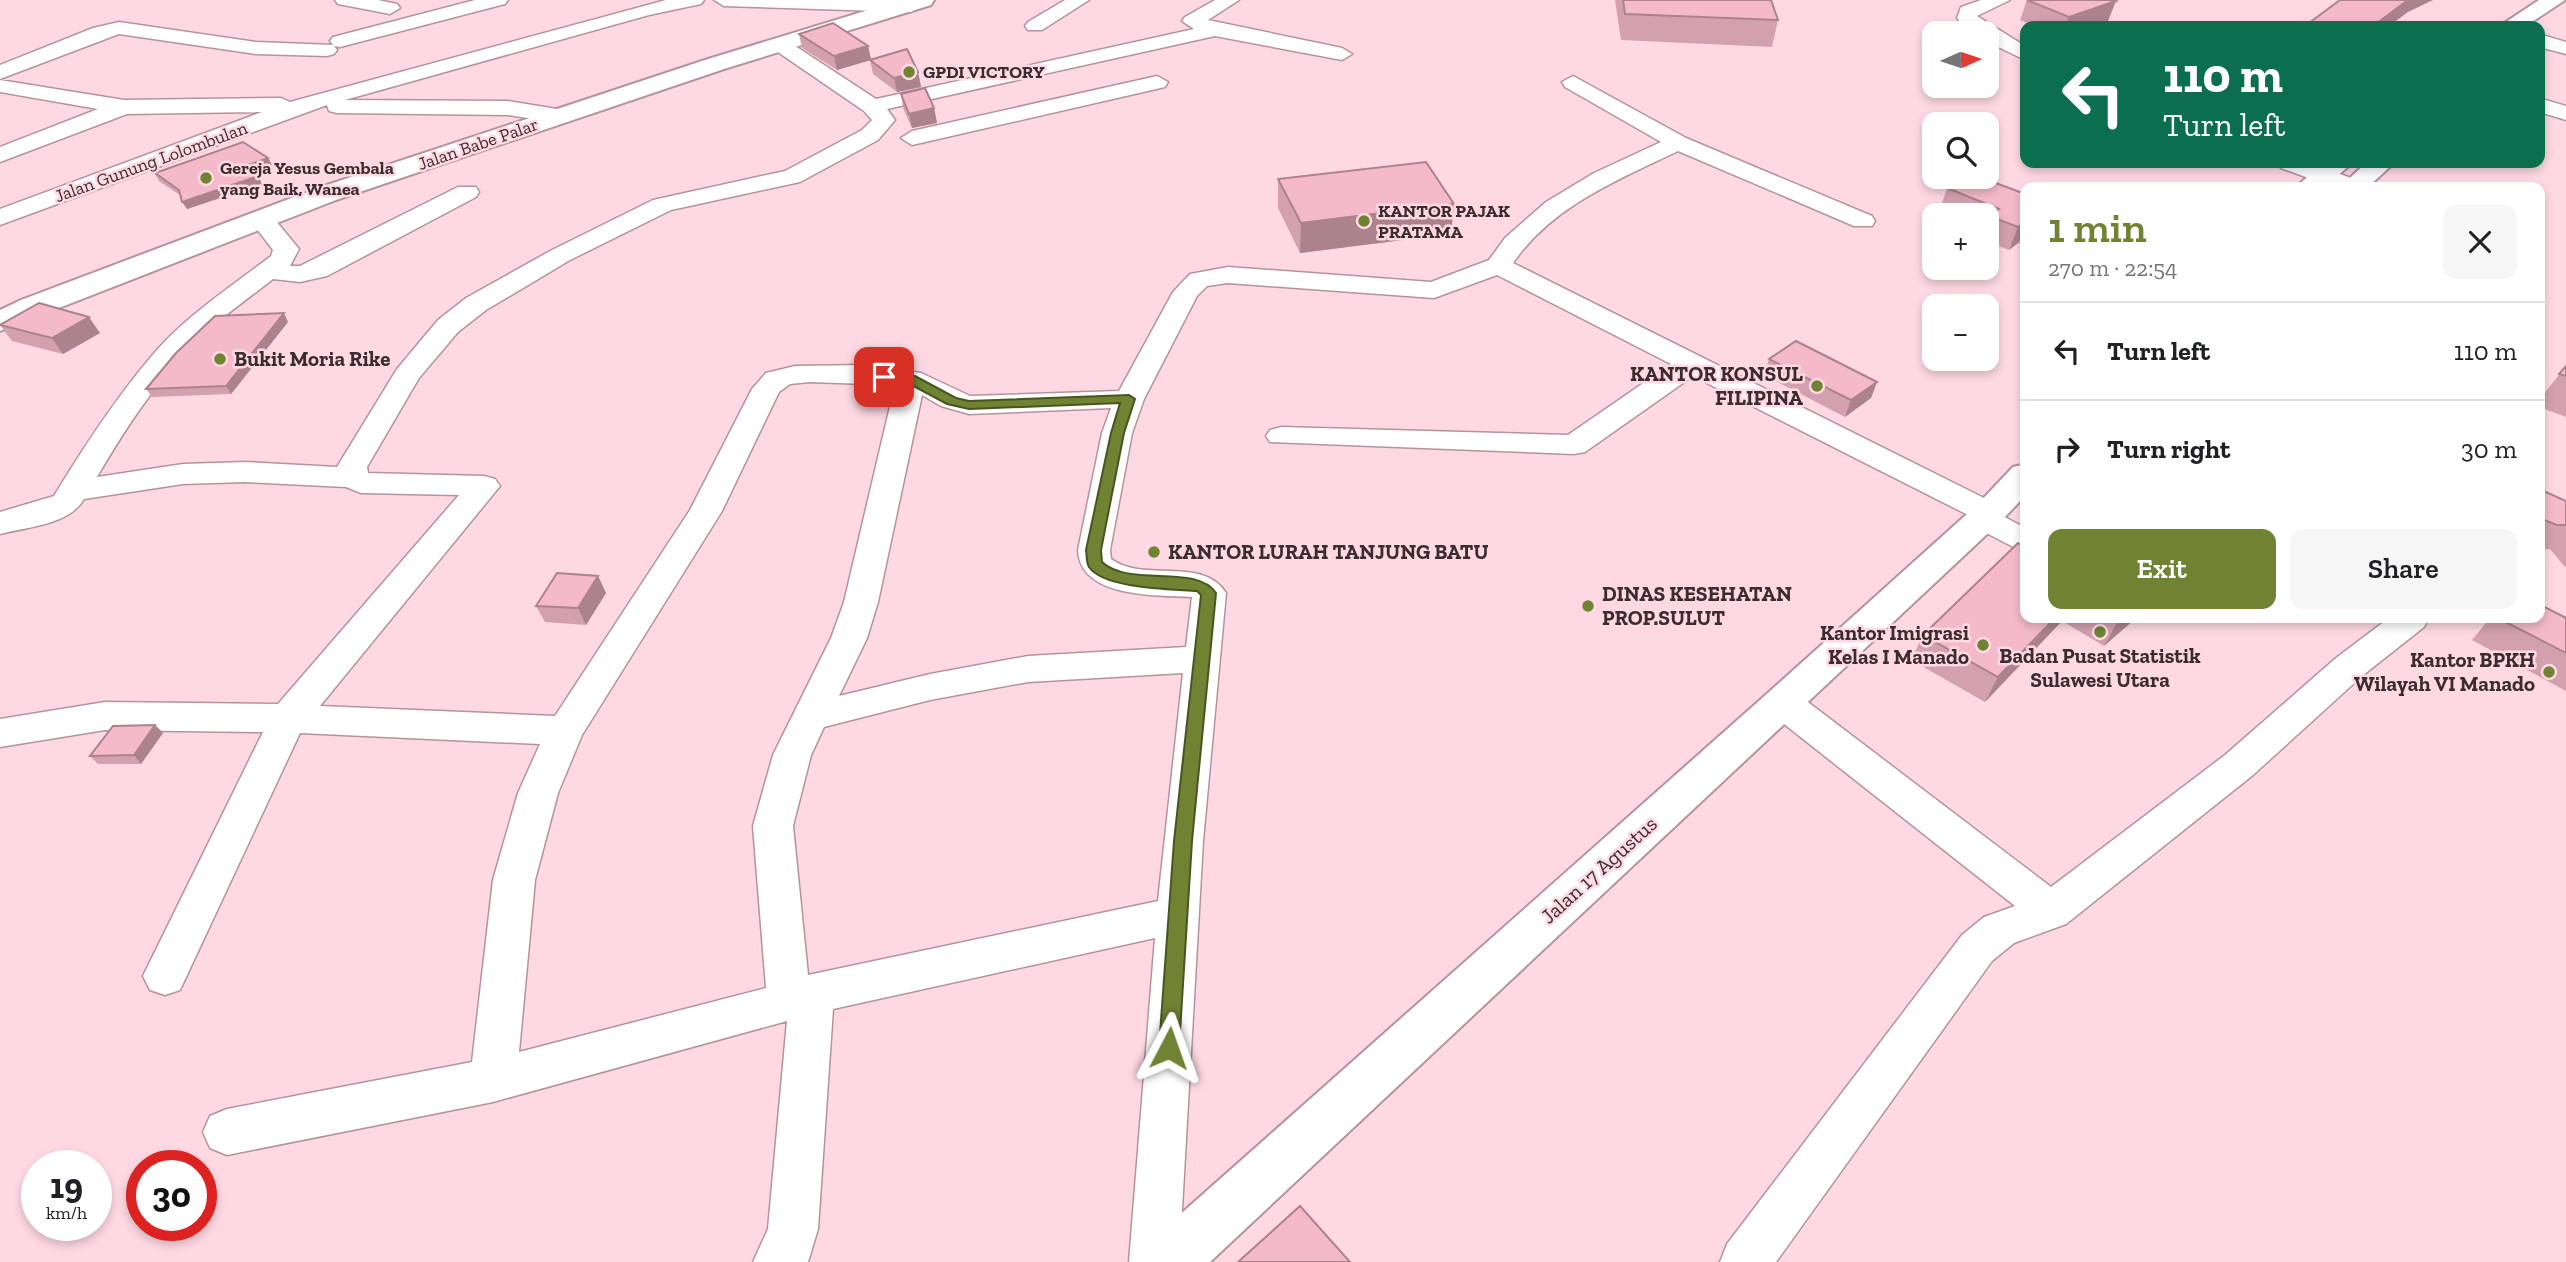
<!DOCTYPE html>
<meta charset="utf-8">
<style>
:root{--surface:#fff;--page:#f6f6f6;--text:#202124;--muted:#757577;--line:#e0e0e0;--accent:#708333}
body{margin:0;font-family:"Zilla Slab",serif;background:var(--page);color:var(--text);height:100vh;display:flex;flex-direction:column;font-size:26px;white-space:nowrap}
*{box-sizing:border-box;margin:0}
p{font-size:23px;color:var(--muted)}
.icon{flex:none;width:38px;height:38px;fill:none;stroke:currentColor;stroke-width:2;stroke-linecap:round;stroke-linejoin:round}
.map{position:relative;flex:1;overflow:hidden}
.side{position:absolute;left:2020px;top:182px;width:525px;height:441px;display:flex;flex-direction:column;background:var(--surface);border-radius:14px;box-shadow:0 4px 10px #0003}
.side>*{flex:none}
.guide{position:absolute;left:2020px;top:21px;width:525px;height:147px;border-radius:14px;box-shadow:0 4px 10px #0003;background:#0b6e4f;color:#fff;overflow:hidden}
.needle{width:46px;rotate:87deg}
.controls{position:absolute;left:1922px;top:21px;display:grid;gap:14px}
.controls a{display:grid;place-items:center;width:77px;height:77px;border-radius:14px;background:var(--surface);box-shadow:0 4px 10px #0003;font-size:35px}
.speed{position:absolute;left:21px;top:1150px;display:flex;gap:14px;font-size:35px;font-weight:700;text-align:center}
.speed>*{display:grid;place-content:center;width:91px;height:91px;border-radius:50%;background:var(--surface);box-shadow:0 4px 10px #0003;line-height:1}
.speed small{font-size:18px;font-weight:400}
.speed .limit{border:10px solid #d22;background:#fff;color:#111}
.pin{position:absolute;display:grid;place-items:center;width:60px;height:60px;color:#fff;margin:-30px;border-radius:14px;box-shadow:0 4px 10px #0006}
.me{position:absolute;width:77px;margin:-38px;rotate:4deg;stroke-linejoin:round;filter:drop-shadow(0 0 5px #0008)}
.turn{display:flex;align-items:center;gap:24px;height:147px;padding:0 28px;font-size:32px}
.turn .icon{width:91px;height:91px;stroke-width:2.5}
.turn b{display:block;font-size:49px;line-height:60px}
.round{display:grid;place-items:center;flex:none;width:74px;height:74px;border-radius:14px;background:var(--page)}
.summary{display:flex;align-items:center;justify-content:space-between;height:119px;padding:0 28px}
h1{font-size:42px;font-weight:600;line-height:52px;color:var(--accent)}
.cta{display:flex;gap:14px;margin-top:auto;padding:14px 28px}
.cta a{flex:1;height:80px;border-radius:14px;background:var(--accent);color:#fff;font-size:28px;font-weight:600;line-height:80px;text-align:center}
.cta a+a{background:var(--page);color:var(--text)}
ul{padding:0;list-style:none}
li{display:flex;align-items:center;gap:21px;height:98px;padding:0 28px;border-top:2px solid var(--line)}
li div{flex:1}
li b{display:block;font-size:26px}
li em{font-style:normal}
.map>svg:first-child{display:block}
</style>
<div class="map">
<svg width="2566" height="1262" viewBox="0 0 2566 1262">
<rect width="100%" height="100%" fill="#fed9e3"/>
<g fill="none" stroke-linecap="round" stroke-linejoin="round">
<!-- minor casing -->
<g stroke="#b5939c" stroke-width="3">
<path id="minor" d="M 335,0 L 378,0 L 397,4 L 400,8 L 390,14 L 338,4 Z
M 475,0 L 508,0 L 505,4 L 340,47 L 334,46 L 337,50 L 334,54 L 327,56 L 256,54 L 119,34 L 0,79 L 0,65 L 93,28 L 119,22 L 256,42 L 333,45 L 330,41 L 333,37 Z
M 666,0 L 704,0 L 701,4 L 649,15 L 345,100 L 508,101 L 569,111 L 572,116 L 569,121 L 561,123 L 508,115 L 337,113 L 329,111 L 327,105 L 0,225 L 0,209 L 262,112 L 127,114 L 0,162 L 0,147 L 98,109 L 0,92 L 0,80 L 124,100 L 281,98 L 290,102 Z
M 714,0 L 906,0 L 918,2 L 921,6 L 911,12 L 724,6 Z
M 1065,0 L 1089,0 L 1042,30 L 1028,30 L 1025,26 L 1028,22 Z
M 1215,0 L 1239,0 L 1208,20 L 1342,48 L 1352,54 L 1342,60 L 1215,36 L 887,109 L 895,120 L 878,140 L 800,182 L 671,210 L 570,260 L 486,310 L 458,332 L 419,378 L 367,467 L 368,473 L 484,476 L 495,479 L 500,486 L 320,706 L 555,716 L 690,510 L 752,389 L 766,373 L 795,366 L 865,365 L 921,373 L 970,396 L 1119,391 L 1173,292 L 1190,274 L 1228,267 L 1431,282 L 1489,260 L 1505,238 L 1546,202 L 1594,173 L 1661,142 L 1565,87 L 1562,82 L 1573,76 L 1686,138 L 1872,216 L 1875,221 L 1872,226 L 1854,226 L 1678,151 C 1618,180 1552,206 1513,263 L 2000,506 L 2005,513 L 2003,516 L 2025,528 L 2025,553 L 1971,525 L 1966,518 L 1968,515 L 1693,376 L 1585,452 L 1574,454 L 1270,442 L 1266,436 L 1270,430 L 1281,427 L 1568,435 L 1671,364 L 1497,275 L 1434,298 L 1228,283 L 1207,286 L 1197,296 L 1144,399 L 1132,433 L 1110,550 L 1111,559 C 1144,583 1204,556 1226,593 L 1203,841 L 1179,1262 L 1129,1262 L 1155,938 L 833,1009 L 818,1229 L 808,1262 L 753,1262 L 768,1229 L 787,1021 L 493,1102 L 227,1155 L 210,1148 L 203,1132 L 210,1116 L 227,1109 L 472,1062 L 493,880 L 518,793 L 540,744 L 300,733 L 180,990 L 165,995 L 150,990 L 143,976 L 263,732 L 105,730 L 0,747 L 0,719 L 105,702 L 278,704 L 459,495 L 361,493 L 346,487 L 245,482 L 183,484 L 84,499 C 69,525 27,527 0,534 L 0,512 L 54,496 C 85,445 117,396 156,351 C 189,314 232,286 271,256 L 273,250 L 250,220 L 253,215 L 271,215 L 299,249 L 290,266 L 300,266 L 458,187 L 476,187 L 479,192 L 476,197 L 327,276 L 300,282 L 273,279 C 254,294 233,309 214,325 C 165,368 129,422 97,477 L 183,464 L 245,462 L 337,467 L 397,369 L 438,320 L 466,298 L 552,250 L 653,200 L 785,171 L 862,130 L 872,120 L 864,111 L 772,48 L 769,44 L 772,40 L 786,40 L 876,99 L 1194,29 L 1182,21 L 1185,17 ZM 810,382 L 895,385 L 844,602 L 831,638 L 773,755 L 753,826 L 766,988 L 519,1052 L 535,880 L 558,793 L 582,735 L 722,511 L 779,392 L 790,384 ZM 922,395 L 941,406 L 969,414 L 1111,408 L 1102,433 L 1078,550 C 1080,598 1155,595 1192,597 L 1186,647 L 1028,656 L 930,674 L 839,696 L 867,638 L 878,602 ZM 1183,673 L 1158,901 L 808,975 L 793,826 L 811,755 L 824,727 L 930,700 L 1028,682 Z
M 1981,0 L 2010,0 L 1977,16 L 2025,46 L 2025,60 L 1986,41 L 1986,33 C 1974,33 1964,28 1957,18 L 1961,7 Z
M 2539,34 L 2566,42 L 2566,54 L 2539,47 Z
M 1157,76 L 1168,82 L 1165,87 L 912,145 L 901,138 L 912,131 Z
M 2539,98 L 2566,106 L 2566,120 L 2539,112 Z
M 2277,163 L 2310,163 L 2362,182 L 2366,187 L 2333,187 L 2281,168 Z
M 2389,618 L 2429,618 L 2424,627 L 2362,676 L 2253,775 L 2066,924 L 2014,943 L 1992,961 L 1776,1262 L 1720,1262 L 1727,1244 L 1962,935 L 1984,917 L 2015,906 L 1770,713 L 1765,703 L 1770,693 L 1783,689 L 1796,693 L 2051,887 L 2225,755 L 2336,658 Z"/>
</g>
<!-- tertiary casing -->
<g stroke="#b5939c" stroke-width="4">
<path id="tertiary" d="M 901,0 L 934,0 L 931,5 L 724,69 L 336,200 L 0,331 L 0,310 L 21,300 L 318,188 L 708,59 Z
M 2539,0 L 2565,0 L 2526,26 L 2500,26 Z
M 2323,163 L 2352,163 L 2325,187 L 2296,187 Z
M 2366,163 L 2394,163 L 2368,187 L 2340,187 Z
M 2025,464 L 2025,496 L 2001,521 L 1210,1262 L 1141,1262 L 1149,1242 L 1769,692 L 1977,505 L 2013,467 Z"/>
</g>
<!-- minor -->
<use href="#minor" fill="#fff" fill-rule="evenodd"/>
<!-- tertiary -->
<use href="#tertiary" fill="#fff" fill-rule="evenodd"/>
</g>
<!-- wall -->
<path fill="#d3a0ae" d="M 1615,0 L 1771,0 L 1778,20 L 1772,47 L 1621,40 Z
M 2027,0 L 2108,21 L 2093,26 L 2035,26 L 2020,20 Z
M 799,34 L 868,46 L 871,59 L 918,72 L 921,87 L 897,92 L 873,74 L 870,60 L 837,70 L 802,48 Z
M 901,94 L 934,108 L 937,123 L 912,128 L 903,108 Z
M 268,158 L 272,165 L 250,173 L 258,176 L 262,184 L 187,209 L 180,195 L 159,181 L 155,173 Z
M 1951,177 L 2025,194 L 2025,245 L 2018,243 L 2009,250 L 1986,241 L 1986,215 L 1950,215 L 1939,211 Z
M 1278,179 L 1454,204 L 1451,234 L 1300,253 L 1278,208 Z
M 288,322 L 231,394 L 152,397 L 146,389 Z
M 0,325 L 100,333 L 63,354 L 12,341 Z
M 1769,359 L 1877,382 L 1871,398 L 1845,417 L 1764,375 Z
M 2566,366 L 2566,417 L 2539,407 L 2539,400 Z
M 2539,489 L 2566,501 L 2566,567 L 2564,566 L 2550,549 L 2539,550 Z
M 598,576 L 606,593 L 586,625 L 545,622 L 536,606 Z
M 2025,618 L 2136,618 L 2104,646 L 2062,621 L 1985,702 L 1911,660 L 1923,635 Z
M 2490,618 L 2566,618 L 2566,691 L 2472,640 Z
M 155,725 L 163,733 L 141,764 L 98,764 L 90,756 Z"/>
<!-- shaded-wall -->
<path fill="#ac828d" d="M 2408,0 L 2433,0 L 2408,12 L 2389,26 L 2373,26 Z
M 2116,1 L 2108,21 L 2093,26 L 2065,26 L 2069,17 Z
M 868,46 L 871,60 L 837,70 L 834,56 Z
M 918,72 L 921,87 L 897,92 L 894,78 Z
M 934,108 L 937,123 L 912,128 L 909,114 Z
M 268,158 L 272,165 L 242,176 L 237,169 Z
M 258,176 L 262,184 L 187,209 L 182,202 Z
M 1454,204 L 1451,234 L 1300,253 L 1301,223 Z
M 2025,222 L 2025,227 L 2018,243 L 2009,250 L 2018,227 Z
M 284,313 L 288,322 L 231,394 L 226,386 Z
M 89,317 L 100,333 L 63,354 L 52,338 Z
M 1877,382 L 1871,398 L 1845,417 L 1851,400 Z
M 598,576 L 606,593 L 586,625 L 578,608 Z
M 2055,618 L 2063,618 L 2062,621 L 1985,702 L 1998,677 Z
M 2122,618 L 2136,618 L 2104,646 L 2118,621 Z
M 155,725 L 163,733 L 141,764 L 134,755 Z"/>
<!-- building -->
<path fill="#f5baca" stroke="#ac828d" stroke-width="2" d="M 1623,0 L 1771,0 L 1778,20 L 1625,14 Z
M 2027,0 L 2113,0 L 2116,1 L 2069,17 Z
M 2340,0 L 2408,0 L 2373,26 L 2305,26 Z
M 833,23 L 868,46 L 834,56 L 799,34 Z
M 907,49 L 918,72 L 894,78 L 870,60 Z
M 925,88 L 934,108 L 909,114 L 901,94 Z
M 243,142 L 268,158 L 237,169 L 258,176 L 182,202 L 179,190 L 155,173 Z
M 1426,162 L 1454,204 L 1301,223 L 1278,179 Z
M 1951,177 L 1980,177 L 2025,194 L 2025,222 L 2018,227 L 1989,216 L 1999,209 L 1947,188 Z
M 39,303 L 89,317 L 52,338 L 0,325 Z
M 284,313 L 226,386 L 146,389 L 176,353 L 215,316 Z
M 1796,341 L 1877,382 L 1851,400 L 1769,359 Z
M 2566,366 L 2566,376 L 2559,374 Z
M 2539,489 L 2566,501 L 2566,525 L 2557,525 L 2539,518 Z
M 2018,543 L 2025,547 L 2025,618 L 2055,618 L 1998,677 L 1923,635 Z
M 557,573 L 598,576 L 578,608 L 536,606 Z
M 2539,604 L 2566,618 L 2566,653 L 2498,618 L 2539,618 Z
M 2112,618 L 2122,618 L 2118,621 Z
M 155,725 L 134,755 L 90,756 L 113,726 Z
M 1300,1206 L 1350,1262 L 1238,1262 Z"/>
<!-- route -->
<path fill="#708333" stroke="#495521" stroke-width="2" d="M 884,373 L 915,376 L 956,398 L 969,401 L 1129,395 L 1135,399 L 1124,433 L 1101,550 L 1102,562 C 1130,588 1196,563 1216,593 L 1192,841 L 1179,1048 L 1176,1055 L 1169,1058 L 1162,1055 L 1159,1048 L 1174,841 L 1201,595 L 1197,591 C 1172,589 1104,589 1089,567 C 1086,562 1087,556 1086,550 L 1111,433 L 1120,403 L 969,409 L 947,404 L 908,383 L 879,380 L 877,377 Z"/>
<!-- markers -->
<g fill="#708333" stroke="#fed9e3" stroke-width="2.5">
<circle cx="909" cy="72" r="7"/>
<circle cx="206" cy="178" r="7"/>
<circle cx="1364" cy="221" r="7"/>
<circle cx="220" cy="359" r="7"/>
<circle cx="1817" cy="386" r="7"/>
<circle cx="1154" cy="552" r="7"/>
<circle cx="1588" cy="606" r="7"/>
<circle cx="2100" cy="632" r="7"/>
<circle cx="1983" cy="645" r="7"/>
<circle cx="2549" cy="672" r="7"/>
</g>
<g text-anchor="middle" stroke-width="5" stroke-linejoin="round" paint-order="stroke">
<!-- far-poi labels -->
<g font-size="18" font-weight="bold" fill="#3a2c30" stroke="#fed9e3" text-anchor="start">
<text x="923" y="78">GPDI VICTORY</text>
<text x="220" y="174">Gereja Yesus Gembala<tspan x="220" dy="21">yang Baik, Wanea</tspan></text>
<text x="1378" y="217">KANTOR PAJAK<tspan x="1378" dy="21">PRATAMA</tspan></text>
</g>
<!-- far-street labels -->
<g font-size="18" fill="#3a2c30" stroke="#fed9e3">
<text transform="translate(478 144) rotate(-19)" y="6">Jalan Babe Palar</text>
<text transform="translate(151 162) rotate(-20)" y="6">Jalan Gunung Lolombulan</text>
</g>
<!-- poi labels -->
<g font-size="21" font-weight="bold" fill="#3a2c30" stroke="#fed9e3" text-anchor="start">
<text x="234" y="366">Bukit Moria Rike</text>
<text x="1803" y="381" text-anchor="end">KANTOR KONSUL<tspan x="1803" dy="24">FILIPINA</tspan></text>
<text x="1168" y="559">KANTOR LURAH TANJUNG BATU</text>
<text x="1602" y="601">DINAS KESEHATAN<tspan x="1602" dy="24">PROP.SULUT</tspan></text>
<text x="1969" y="640" text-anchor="end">Kantor Imigrasi<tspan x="1969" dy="24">Kelas I Manado</tspan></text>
<text x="2100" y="663" text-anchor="middle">Badan Pusat Statistik<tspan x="2100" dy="24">Sulawesi Utara</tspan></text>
<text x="2535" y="667" text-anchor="end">Kantor BPKH<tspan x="2535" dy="24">Wilayah VI Manado</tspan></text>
</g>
<!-- street labels -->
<g font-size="21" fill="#3a2c30" stroke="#fed9e3">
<text transform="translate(1599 870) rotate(-42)" y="7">Jalan 17 Agustus</text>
</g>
</g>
</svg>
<div class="controls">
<a><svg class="needle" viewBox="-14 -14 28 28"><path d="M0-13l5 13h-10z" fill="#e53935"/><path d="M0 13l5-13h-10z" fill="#757577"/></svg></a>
<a><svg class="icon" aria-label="search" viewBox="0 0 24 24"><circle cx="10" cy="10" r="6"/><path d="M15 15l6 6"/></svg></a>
<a>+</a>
<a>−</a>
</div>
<div class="speed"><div>19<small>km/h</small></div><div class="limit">30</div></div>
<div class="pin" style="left:884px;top:377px;background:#d93025"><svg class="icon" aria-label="arrive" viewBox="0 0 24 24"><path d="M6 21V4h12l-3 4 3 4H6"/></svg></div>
<svg class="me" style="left:1169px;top:1048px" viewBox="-20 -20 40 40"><path d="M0-17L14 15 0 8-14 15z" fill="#708333" stroke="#fff" stroke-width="4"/></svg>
<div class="guide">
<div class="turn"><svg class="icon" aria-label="left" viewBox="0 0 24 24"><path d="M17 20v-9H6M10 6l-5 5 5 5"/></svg><div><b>110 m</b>Turn left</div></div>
</div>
<section class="side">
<div class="summary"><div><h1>1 min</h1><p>270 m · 22:54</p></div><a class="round"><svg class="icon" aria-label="close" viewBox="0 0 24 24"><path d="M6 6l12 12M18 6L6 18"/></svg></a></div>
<ul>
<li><svg class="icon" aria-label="left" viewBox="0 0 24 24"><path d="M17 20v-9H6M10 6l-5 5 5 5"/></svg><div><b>Turn left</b></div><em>110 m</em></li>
<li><svg class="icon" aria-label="right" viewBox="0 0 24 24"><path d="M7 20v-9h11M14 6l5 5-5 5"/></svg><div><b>Turn right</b></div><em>30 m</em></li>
</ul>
<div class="cta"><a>Exit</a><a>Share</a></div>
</section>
</div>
